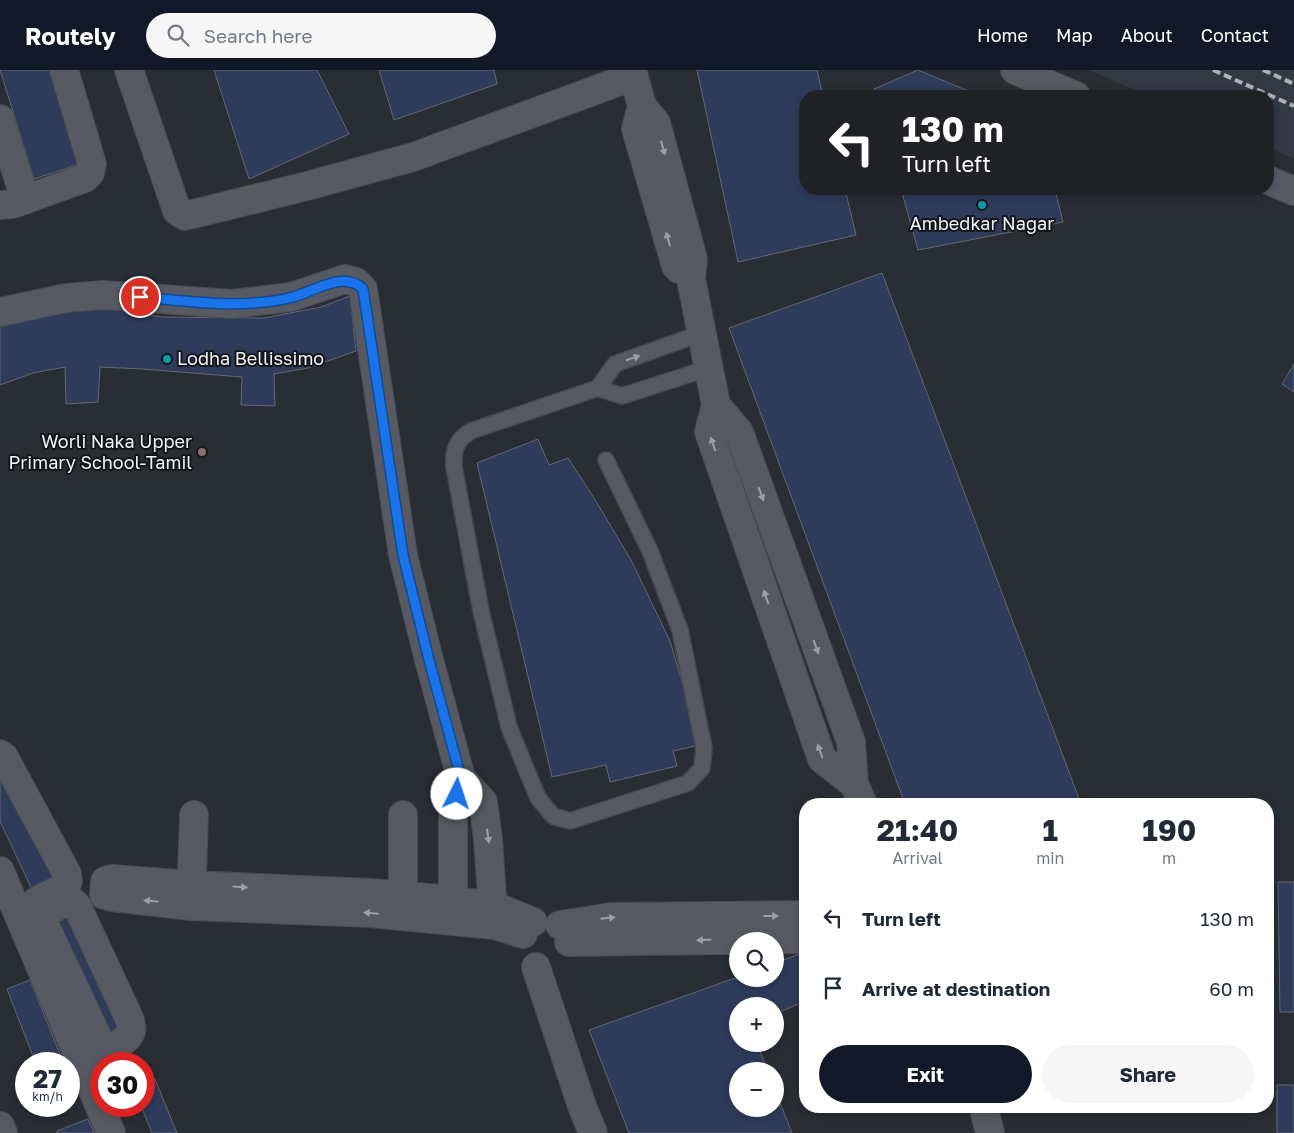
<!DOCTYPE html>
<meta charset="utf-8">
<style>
:root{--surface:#fff;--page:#f6f6f7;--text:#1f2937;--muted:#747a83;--accent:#111827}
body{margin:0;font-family:"Golos Text",sans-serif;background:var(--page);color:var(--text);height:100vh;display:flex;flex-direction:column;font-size:19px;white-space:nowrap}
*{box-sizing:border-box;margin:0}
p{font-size:16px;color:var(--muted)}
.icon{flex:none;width:28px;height:28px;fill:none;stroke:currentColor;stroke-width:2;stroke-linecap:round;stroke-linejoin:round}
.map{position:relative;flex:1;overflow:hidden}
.panel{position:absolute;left:799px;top:728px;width:475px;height:315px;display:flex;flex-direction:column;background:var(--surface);border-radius:20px;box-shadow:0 2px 8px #0003}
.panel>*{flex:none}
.top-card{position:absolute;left:799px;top:20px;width:475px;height:105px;border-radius:20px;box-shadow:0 2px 8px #0003;background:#202124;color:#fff;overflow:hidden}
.buttons{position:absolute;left:729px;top:862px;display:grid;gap:10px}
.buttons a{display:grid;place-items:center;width:55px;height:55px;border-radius:50%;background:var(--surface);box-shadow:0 2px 8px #0003;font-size:25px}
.speed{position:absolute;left:15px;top:982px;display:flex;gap:10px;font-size:25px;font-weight:700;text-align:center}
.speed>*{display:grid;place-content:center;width:65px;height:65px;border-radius:50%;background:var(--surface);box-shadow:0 2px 8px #0003;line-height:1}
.speed small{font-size:12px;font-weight:400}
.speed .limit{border:8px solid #d22;background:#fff;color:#111}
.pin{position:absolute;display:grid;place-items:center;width:42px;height:42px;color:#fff;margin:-21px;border:2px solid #fff;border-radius:50%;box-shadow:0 1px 5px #0007}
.me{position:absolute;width:55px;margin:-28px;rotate:4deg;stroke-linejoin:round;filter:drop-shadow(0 0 4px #0008)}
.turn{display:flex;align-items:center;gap:18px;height:105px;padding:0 20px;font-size:22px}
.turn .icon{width:65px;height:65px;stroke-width:2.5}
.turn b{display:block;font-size:35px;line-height:42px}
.eta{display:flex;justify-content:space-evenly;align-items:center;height:85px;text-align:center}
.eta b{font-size:30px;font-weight:700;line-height:35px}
.action{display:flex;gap:10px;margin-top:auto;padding:10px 20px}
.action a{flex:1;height:58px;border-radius:30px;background:var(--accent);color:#fff;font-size:20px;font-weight:700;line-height:58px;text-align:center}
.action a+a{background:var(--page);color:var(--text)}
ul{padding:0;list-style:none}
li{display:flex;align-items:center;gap:15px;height:70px;padding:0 20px}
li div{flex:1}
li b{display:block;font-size:19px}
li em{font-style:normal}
header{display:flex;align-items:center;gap:30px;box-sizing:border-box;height:70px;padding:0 25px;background:var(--accent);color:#fff}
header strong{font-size:24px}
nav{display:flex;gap:28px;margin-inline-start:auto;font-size:18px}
.search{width:350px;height:45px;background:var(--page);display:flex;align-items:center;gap:12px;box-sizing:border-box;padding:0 18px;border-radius:28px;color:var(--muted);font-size:19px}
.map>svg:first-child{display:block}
</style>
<header>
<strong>Routely</strong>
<div class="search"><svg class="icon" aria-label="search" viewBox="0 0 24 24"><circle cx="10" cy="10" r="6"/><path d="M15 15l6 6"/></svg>Search here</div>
<nav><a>Home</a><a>Map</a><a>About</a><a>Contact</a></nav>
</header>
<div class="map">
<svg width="1294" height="1063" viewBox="0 0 1294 1063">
<rect width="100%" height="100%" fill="#292d34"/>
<!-- built -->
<path fill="#323844" d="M 1088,0 L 1294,0 L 1294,89 L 1268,77 L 1268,26 L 1149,26 Z"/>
<!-- building -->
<path fill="#2e3b5b" stroke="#646870" d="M 0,0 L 53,0 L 83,93 L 34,109 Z
M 214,0 L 317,0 L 349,64 L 249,109 Z
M 379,0 L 494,0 L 497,14 L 394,50 Z
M 697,0 L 817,0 L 823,26 L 805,26 L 805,119 L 845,119 L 856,165 L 738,192 Z
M 918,0 L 980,26 L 876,26 L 874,19 Z
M 901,119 L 1055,119 L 1063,152 L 918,180 Z
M 882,203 L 1081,734 L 905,734 L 729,258 Z
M 350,226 L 356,281 L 308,298 L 274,304 L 275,336 L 241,335 L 242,307 L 142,299 L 100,297 L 98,332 L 66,334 L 65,297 L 33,303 L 0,315 L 0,255 L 14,249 L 49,241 L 101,237 L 161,247 L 264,248 L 321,237 Z
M 1294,294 L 1294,322 L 1282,314 Z
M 538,369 L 549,395 L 568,388 L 594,428 L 631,490 L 670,571 L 690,639 L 695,676 L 673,681 L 677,696 L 610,712 L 606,695 L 552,707 L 477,393 Z
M 0,688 L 65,812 L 34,824 L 0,751 Z
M 1278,812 L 1294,812 L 1294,942 L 1280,942 Z
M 73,838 L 127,954 L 101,966 L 49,849 Z
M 805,882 L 805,931 L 775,944 L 775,936 L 738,936 L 738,974 L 757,974 L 768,1001 L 738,1001 L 738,1039 L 775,1039 L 775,1020 L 792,1063 L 629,1063 L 589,960 L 738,907 L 738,909 L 775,909 L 775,893 Z
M 30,910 L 64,994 L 36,994 L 7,919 Z
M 69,1007 L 76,1026 L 69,1029 Z
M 155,1009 L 177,1063 L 152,1063 L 141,1036 L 144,1036 L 144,1014 Z
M 1277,1015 L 1294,1015 L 1294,1063 L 1277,1063 Z
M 88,1049 L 94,1063 L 57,1063 L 57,1061 Z"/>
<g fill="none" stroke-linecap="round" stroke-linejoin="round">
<!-- lane casing -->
<g stroke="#474a50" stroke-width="18">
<path id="lane" d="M 598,318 L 622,326 L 709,298
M 606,390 L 650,481 L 680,560 L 704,678 L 702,698 L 688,713 L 570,751 L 553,746 L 538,728 L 509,657 L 481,541 L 454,397 C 453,380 456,370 471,361 L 598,318 L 615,294 L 702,263"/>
</g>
<!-- street casing -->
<g stroke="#474a50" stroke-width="30">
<path id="street" d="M 129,0 L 177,141 L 185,146 L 307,116 L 413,87 L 634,6
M 632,0 L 642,36 L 656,53 L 693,189 L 691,209 L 716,335 L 709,362 L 822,689 L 854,714
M 1015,0 L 1076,26
M 642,36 L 636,59 L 676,196 L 679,199
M 0,49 L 25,130
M 1268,110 L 1294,121
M 0,135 L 13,134 L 85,108 L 90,103 L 92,94 L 64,0
M 0,242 L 66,228 L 103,225 L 233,234 L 291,227 L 345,209 L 356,212 L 363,219 L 403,485 L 428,586 L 461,708 L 483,732 L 488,769 L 494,855
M 716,335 L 739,362 L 851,672 L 854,714 L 863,734
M 0,684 L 4,687 L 67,804 L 68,811 L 66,816 L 37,831
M 0,801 L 111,1063
M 191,833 L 194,745
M 403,844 L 403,745
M 40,845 L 105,983
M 453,848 L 453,739 L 461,708
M 23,855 L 65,832 L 73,832 L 77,836 L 129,948 C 131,953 133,959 130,964 C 122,976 95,989 82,996
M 560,855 L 611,847 L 805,845
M 523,864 L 494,855 L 370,843 L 191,836 L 112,827 L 104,825 L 105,811 L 112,809 L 191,815 L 371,823 L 453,830 L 494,836 L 533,852
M 569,872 L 805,869
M 536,897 L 582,1036 L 593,1063
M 983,1036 L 990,1063
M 0,1056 L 3,1063"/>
</g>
<!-- lane -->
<use href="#lane" stroke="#575a62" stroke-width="15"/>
<!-- street -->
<use href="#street" stroke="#575a62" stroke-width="28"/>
<!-- rail -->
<path stroke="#acafb4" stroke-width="4" stroke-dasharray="8 4" stroke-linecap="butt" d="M 1213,0 L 1294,36
M 1263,0 L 1294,14"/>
</g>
<!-- one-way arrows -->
<defs><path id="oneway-solid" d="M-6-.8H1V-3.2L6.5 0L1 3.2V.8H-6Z" transform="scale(1.25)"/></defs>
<g fill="#9c9fa5">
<use href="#oneway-solid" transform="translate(663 78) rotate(75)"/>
<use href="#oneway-solid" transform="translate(668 169) rotate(-106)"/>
<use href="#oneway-solid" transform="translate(633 288) rotate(-18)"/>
<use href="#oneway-solid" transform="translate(713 374) rotate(-109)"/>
<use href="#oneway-solid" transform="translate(761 424) rotate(70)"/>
<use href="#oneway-solid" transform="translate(766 527) rotate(-109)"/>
<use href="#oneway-solid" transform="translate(816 577) rotate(70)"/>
<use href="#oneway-solid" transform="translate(820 681) rotate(-110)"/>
<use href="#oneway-solid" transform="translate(488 766) rotate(82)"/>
<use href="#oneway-solid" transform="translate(240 817) rotate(3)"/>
<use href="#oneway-solid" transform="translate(151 831) rotate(-174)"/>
<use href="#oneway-solid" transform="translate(371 843) rotate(-175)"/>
<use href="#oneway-solid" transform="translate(771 846)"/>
<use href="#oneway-solid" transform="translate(608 848) rotate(-6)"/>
<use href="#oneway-solid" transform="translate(704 870) rotate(179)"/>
</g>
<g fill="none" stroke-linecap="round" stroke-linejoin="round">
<!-- route casing -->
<g stroke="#114b97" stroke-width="12">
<path id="route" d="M 140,227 C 190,231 243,240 293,227 C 315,221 344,200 363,219 L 403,485 L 428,586 L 461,708 L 457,724"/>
</g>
<!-- route -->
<use href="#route" stroke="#1a73e8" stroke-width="9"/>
</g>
<!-- markers -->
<g fill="#0f9aa8" stroke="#131518" stroke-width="2">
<circle cx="982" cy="135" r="5"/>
<circle cx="167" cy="289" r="5"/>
</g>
<circle fill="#8d6e63" stroke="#131518" stroke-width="2" cx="202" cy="382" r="5"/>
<g text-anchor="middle" stroke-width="4" stroke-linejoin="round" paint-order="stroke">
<!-- poi labels -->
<g font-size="18" fill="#f0f3f7" stroke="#131518">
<text x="982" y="160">Ambedkar Nagar</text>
<text x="177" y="295" text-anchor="start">Lodha Bellissimo</text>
<text x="192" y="378" text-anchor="end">Worli Naka Upper<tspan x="192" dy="21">Primary School-Tamil</tspan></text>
</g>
</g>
</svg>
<div class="buttons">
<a><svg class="icon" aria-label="search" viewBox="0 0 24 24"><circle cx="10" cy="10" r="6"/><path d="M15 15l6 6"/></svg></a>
<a>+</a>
<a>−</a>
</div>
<div class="speed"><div>27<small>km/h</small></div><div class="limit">30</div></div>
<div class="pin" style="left:140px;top:227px;background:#d93025"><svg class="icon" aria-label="arrive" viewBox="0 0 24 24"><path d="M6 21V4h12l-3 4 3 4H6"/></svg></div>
<svg class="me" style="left:457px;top:724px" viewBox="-20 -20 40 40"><circle r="19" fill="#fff"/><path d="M0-13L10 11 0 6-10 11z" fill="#1a73e8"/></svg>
<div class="top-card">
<div class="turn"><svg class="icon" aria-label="left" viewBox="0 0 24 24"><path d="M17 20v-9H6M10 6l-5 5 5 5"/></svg><div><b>130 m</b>Turn left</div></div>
</div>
<section class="panel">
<div class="eta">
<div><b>21:40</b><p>Arrival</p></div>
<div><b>1</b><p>min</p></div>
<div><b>190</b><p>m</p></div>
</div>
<ul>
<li><svg class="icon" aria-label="left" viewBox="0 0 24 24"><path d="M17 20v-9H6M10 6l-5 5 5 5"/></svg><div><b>Turn left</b></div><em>130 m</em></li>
<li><svg class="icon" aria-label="arrive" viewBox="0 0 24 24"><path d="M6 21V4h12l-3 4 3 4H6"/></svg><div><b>Arrive at destination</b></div><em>60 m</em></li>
</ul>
<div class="action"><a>Exit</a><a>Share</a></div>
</section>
</div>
